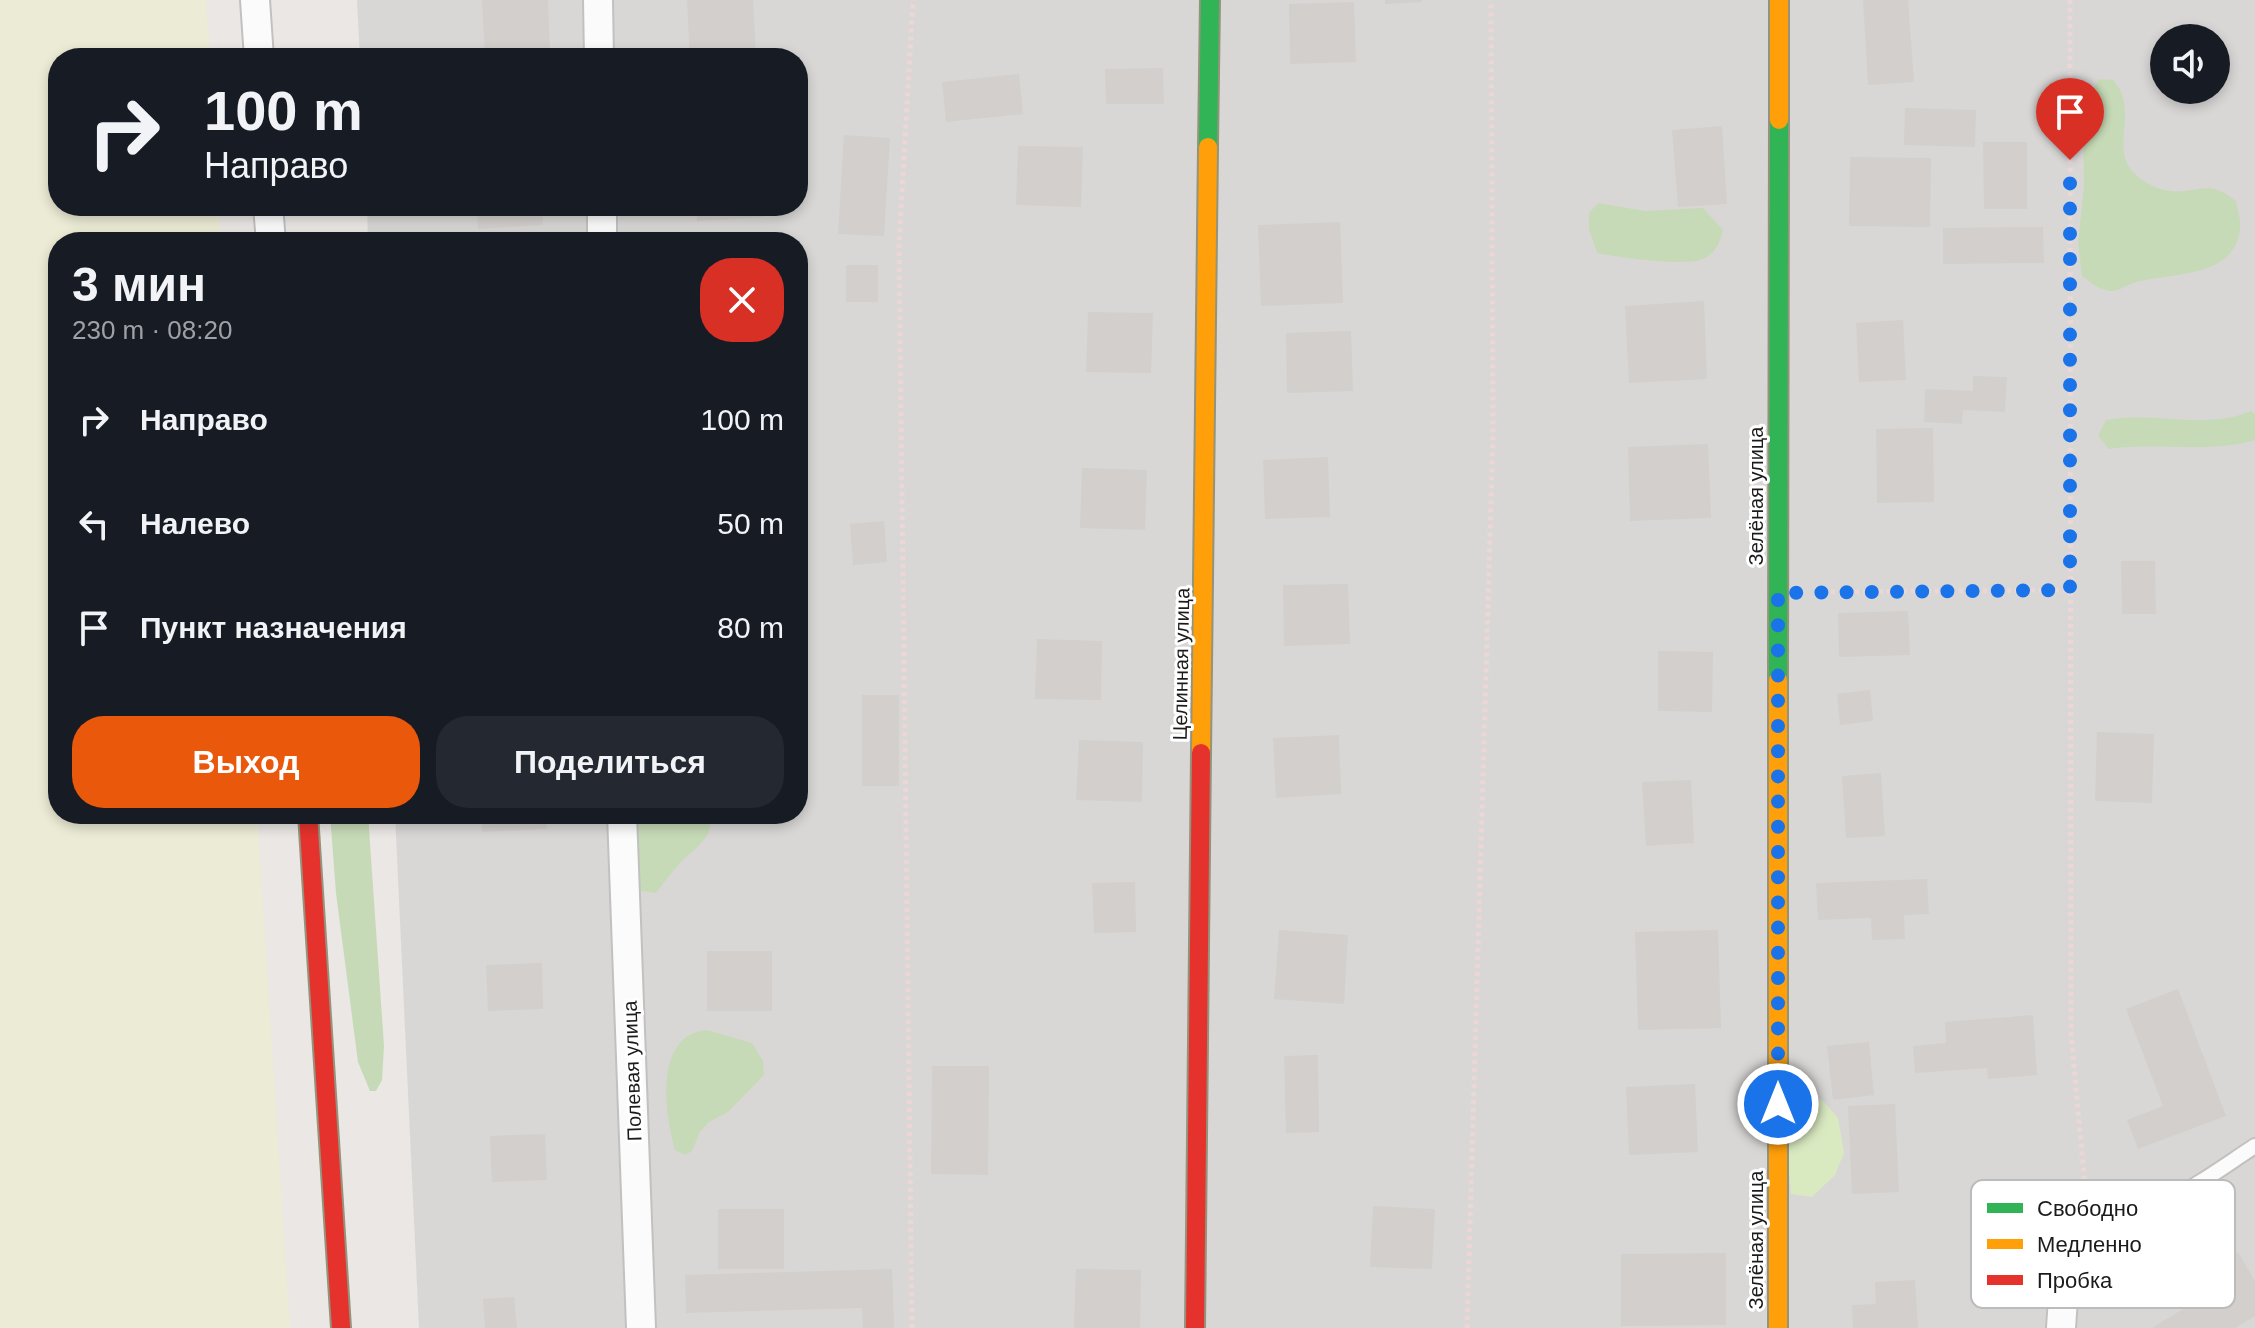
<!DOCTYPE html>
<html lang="ru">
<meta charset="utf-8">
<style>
:root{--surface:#171b24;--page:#242831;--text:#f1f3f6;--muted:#9ea1a6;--accent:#ea580c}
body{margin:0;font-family:Helvetica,sans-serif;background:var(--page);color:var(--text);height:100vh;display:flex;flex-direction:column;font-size:30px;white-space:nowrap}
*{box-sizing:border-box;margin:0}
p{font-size:26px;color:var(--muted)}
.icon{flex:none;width:44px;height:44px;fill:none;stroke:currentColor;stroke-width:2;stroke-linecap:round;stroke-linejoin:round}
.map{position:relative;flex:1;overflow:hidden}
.panel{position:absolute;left:48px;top:232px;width:760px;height:592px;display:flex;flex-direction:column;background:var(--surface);border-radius:32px;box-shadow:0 4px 12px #0003}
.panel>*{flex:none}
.hud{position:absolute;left:48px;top:48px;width:760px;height:168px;border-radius:32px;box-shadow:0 4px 12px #0003;background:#171b24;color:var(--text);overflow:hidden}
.controls{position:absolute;left:2150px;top:24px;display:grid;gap:16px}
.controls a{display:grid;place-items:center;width:80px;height:80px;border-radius:50%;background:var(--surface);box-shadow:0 4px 12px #0003;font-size:40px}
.pin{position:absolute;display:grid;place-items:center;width:68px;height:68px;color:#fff;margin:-82px -34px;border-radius:50% 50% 50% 0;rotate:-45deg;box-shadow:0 0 8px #0007}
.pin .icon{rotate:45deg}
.me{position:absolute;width:88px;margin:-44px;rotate:0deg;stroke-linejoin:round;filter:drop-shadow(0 0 6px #0008)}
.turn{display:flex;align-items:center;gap:28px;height:168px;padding:0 24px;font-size:36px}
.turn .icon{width:104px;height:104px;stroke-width:2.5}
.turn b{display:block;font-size:56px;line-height:68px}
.round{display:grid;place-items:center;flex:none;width:84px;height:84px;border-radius:32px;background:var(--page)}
.headline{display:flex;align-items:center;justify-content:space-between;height:136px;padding:0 24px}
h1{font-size:48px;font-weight:600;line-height:60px}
.cta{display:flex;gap:16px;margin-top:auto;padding:16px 24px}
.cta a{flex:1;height:92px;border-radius:32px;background:var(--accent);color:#fff;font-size:32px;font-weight:600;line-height:92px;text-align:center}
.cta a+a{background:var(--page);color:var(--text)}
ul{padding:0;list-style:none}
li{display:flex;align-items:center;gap:24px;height:104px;padding:0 24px}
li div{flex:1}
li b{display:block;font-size:30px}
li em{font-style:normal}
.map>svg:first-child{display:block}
</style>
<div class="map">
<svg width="2255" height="1328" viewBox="0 0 2255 1328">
<rect width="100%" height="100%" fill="#eae7e4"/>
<!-- residential -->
<path fill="#d9d7d5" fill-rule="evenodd" d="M 357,0 L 2255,0 L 2255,1328 L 419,1328 L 395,814 L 798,814 L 798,242 L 368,242 L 367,206 L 798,206 L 798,58 L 360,58 ZM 2164,38 L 2216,38 L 2216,90 L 2164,90 Z"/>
<!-- farmland -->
<path fill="#ecebd5" d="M 0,0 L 206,0 L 210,58 L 58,58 L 58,206 L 219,206 L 221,242 L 58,242 L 58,814 L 257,814 L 290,1328 L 0,1328 Z"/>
<!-- grass -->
<path fill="#d9e9c0" d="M 1805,1091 L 1824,1102 L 1838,1118 L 1844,1153 L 1835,1175 L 1812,1197 L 1791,1194 L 1784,1109 Z"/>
<!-- forest -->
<path fill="#c6dab7" d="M 2100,79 L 2113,80 C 2140,109 2109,148 2134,173 C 2146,185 2167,194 2184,191 C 2195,190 2205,187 2215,189 C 2223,191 2230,197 2236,201 C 2240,217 2243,229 2236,244 C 2220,279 2164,273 2133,283 C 2125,286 2118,292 2110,291 C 2098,289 2091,283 2082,276 L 2078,243 L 2084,186 L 2083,126 L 2092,89 Z
M 1598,203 L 1645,211 L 1703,208 L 1723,230 C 1720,243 1716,253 1703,259 C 1687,267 1616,257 1597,253 L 1589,229 L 1589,213 Z
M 2251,411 L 2255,414 L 2255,440 C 2207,454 2157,442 2109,449 L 2098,436 L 2106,420 C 2154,410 2204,431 2251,411 Z
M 330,814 L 368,814 L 384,1046 L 382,1080 L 376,1091 L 370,1091 L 358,1062 L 336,893 Z
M 631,814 L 709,814 C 716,837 695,848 681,862 C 672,871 664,883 656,893 L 641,891 L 635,882 Z
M 707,1030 L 752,1043 L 763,1061 L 764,1075 L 728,1112 L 709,1122 L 700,1132 L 692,1151 L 685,1155 L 675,1150 C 664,1113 654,1034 707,1030 Z"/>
<!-- building -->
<path fill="#d2cfcc" d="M 482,0 L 548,0 L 550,54 L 485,57 Z
M 687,0 L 753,0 L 756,55 L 690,58 Z
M 1385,0 L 1422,0 L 1422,2 L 1385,4 Z
M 1863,0 L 1908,0 L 1914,82 L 1868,85 Z
M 1354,2 L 1356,62 L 1290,64 L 1289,4 Z
M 1163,68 L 1164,104 L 1106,104 L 1105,69 Z
M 1019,74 L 1023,114 L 946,122 L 942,82 Z
M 1905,108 L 1976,110 L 1975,147 L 1904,145 Z
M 1722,126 L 1727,204 L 1678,207 L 1672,130 Z
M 844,135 L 890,138 L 884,236 L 838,234 Z
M 1983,142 L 2027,142 L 2027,209 L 1984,209 Z
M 1018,146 L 1083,147 L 1081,207 L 1016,205 Z
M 1850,157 L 1931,158 L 1930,227 L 1849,226 Z
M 477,206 L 542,206 L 543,225 L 478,229 Z
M 696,206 L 762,206 L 763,217 L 697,221 Z
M 1340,222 L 1343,303 L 1261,306 L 1258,225 Z
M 2043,227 L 2044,263 L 1943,264 L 1943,228 Z
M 846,265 L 878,265 L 878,302 L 846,302 Z
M 1704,301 L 1707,379 L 1629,383 L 1625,306 Z
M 1088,312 L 1153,313 L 1151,373 L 1086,372 Z
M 1903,320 L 1906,380 L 1859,382 L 1856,323 Z
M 1351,331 L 1353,391 L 1287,393 L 1286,333 Z
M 1973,376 L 2007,377 L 2005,412 L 1963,410 L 1962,424 L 1924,422 L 1925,389 L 1973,391 Z
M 1933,428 L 1934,502 L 1877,503 L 1876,429 Z
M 1708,444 L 1711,518 L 1630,521 L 1628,447 Z
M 1328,457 L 1330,517 L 1265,519 L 1263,460 Z
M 1082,468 L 1147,470 L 1145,530 L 1080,528 Z
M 884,521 L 887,562 L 853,565 L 850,524 Z
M 2121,561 L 2155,561 L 2156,614 L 2122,614 Z
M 1348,584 L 1350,644 L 1284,646 L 1283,585 Z
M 1908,611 L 1910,655 L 1839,657 L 1838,613 Z
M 1037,639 L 1102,641 L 1101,700 L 1035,699 Z
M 1658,651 L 1713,652 L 1712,712 L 1658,711 Z
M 1870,690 L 1873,721 L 1840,725 L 1837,694 Z
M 862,695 L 899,695 L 899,786 L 862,786 Z
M 2097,732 L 2154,734 L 2152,803 L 2095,801 Z
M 1339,735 L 1341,794 L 1276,798 L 1273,738 Z
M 1079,740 L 1143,742 L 1142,802 L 1076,800 Z
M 1881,773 L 1885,836 L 1846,838 L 1842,776 Z
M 1691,780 L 1694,843 L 1646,846 L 1642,782 Z
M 481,814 L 546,814 L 547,829 L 482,832 Z
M 1927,879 L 1929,914 L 1904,915 L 1905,939 L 1872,940 L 1871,918 L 1818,920 L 1816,883 Z
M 1135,882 L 1136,932 L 1094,933 L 1092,883 Z
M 1279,930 L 1348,935 L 1344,1004 L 1274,999 Z
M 1718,930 L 1721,1028 L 1638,1030 L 1635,932 Z
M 707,951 L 772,951 L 772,1011 L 707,1011 Z
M 542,963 L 543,1009 L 488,1011 L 486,965 Z
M 2178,989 L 2226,1116 L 2138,1149 L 2127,1120 L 2163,1106 L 2126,1009 Z
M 2033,1015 L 2037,1075 L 1988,1079 L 1987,1068 L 1915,1073 L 1913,1046 L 1946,1043 L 1945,1022 Z
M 1869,1042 L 1874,1095 L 1833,1100 L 1827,1046 Z
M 1318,1055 L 1319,1132 L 1286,1133 L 1284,1056 Z
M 932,1066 L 989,1066 L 988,1175 L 931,1174 Z
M 1695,1084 L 1698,1152 L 1629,1155 L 1626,1087 Z
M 1895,1104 L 1899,1192 L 1852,1194 L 1848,1106 Z
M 545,1134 L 547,1180 L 492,1182 L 490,1136 Z
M 1373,1206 L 1435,1209 L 1432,1269 L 1370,1267 Z
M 718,1209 L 784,1209 L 784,1269 L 718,1269 Z
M 2238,1252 L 2255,1281 L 2255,1316 L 2235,1328 L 2152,1328 L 2196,1301 L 2185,1283 Z
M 1726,1253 L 1726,1325 L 1621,1326 L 1621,1254 Z
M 892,1269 L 894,1328 L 863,1328 L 862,1308 L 686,1313 L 685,1275 Z
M 1076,1269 L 1141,1270 L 1140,1328 L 1074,1328 Z
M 1915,1280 L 1918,1328 L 1853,1328 L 1852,1305 L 1876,1304 L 1875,1282 Z
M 514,1297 L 517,1328 L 485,1328 L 483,1299 Z"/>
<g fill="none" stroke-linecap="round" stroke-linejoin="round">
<!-- lane casing -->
<g stroke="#c2c1c0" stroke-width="18">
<path id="lane" d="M 2088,1215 C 2151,1223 2204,1179 2255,1146"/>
</g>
<!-- street casing -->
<g stroke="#c2c1c0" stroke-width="32">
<path id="street" d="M 255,0 L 259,58
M 598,0 L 599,58
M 268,206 L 271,242
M 602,206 L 602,242
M 622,814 L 641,1328
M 2061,1328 L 2064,1284 L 2088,1215"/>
</g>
<!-- fast casing -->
<g stroke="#94937c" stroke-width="22">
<path id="fast" d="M 1208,147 L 1210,0
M 1778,680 L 1779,120"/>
</g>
<!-- slow casing -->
<g stroke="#94937c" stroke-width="22">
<path id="slow" d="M 1779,120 L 1779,0
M 1201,753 L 1208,147
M 1778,1328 L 1778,680"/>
</g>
<!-- jam casing -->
<g stroke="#94937c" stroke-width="22">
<path id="jam" d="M 308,814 L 341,1328
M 1195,1328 L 1201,753"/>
</g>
<!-- path -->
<path stroke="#ead7d6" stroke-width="5" stroke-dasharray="4 4" stroke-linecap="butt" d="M 2070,0 L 2071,1033 L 2085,1186
M 1815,592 L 2070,590
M 912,1328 L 899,245 L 913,0
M 1467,1328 L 1493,433 L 1491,0"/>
<!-- lane -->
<use href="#lane" stroke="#fcfbfb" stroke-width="14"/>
<!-- street -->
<use href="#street" stroke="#fcfbfb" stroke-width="28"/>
<!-- fast -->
<use href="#fast" stroke="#30b455" stroke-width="18"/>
<!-- slow -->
<use href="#slow" stroke="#ff9f0a" stroke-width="18"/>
<!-- jam -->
<use href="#jam" stroke="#e5322d" stroke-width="18"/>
</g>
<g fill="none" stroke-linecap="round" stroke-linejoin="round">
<!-- route -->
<path stroke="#1a73e8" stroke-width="14" stroke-dasharray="0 25.2" d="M 1778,1104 L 1778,593 L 2070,590 L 2070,160"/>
</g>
<g text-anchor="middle" stroke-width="6" stroke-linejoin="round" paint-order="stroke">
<!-- street labels -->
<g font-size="20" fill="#1b1b1b" stroke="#fff">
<text transform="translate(1756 496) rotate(-90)" y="7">Зелёная улица</text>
<text transform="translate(1181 664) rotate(-89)" y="7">Целинная улица</text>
<text transform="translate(632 1071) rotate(-92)" y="7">Полевая улица</text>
<text transform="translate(1756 1240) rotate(-90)" y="7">Зелёная улица</text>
</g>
</g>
<!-- legend -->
<rect x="1971" y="1180" width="264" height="128" rx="12" fill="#fff" stroke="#bbb" stroke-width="2"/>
<rect x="1987" y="1203" width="36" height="10" fill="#30b455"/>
<rect x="1987" y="1239" width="36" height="10" fill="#ff9f0a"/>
<rect x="1987" y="1275" width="36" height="10" fill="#e5322d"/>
<g font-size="22" fill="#1b1b1b">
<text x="2037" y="1216">Свободно</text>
<text x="2037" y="1252">Медленно</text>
<text x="2037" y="1288">Пробка</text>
</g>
</svg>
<div class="controls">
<a><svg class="icon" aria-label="sound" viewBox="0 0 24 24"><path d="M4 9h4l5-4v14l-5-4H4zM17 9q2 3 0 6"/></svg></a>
</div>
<div class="pin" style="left:2070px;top:160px;background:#d93025"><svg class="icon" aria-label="arrive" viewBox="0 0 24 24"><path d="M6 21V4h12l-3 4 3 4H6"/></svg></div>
<svg class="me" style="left:1778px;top:1104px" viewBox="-20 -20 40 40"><circle r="17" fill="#1a73e8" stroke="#fff" stroke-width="3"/><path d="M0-11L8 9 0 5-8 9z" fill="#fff"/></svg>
<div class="hud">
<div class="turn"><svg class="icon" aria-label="right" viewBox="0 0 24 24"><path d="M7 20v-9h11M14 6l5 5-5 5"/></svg><div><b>100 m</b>Направо</div></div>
</div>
<section class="panel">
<div class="headline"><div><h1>3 мин</h1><p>230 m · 08:20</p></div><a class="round" style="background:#d93025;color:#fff"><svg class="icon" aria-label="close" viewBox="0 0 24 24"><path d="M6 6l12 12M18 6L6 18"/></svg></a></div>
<ul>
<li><svg class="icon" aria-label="right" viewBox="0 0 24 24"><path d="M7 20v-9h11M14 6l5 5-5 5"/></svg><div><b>Направо</b></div><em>100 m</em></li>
<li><svg class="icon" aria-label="left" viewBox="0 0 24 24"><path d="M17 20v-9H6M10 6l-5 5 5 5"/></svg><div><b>Налево</b></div><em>50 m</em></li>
<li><svg class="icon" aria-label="arrive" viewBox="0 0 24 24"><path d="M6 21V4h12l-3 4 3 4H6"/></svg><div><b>Пункт назначения</b></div><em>80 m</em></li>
</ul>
<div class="cta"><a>Выход</a><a>Поделиться</a></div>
</section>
</div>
